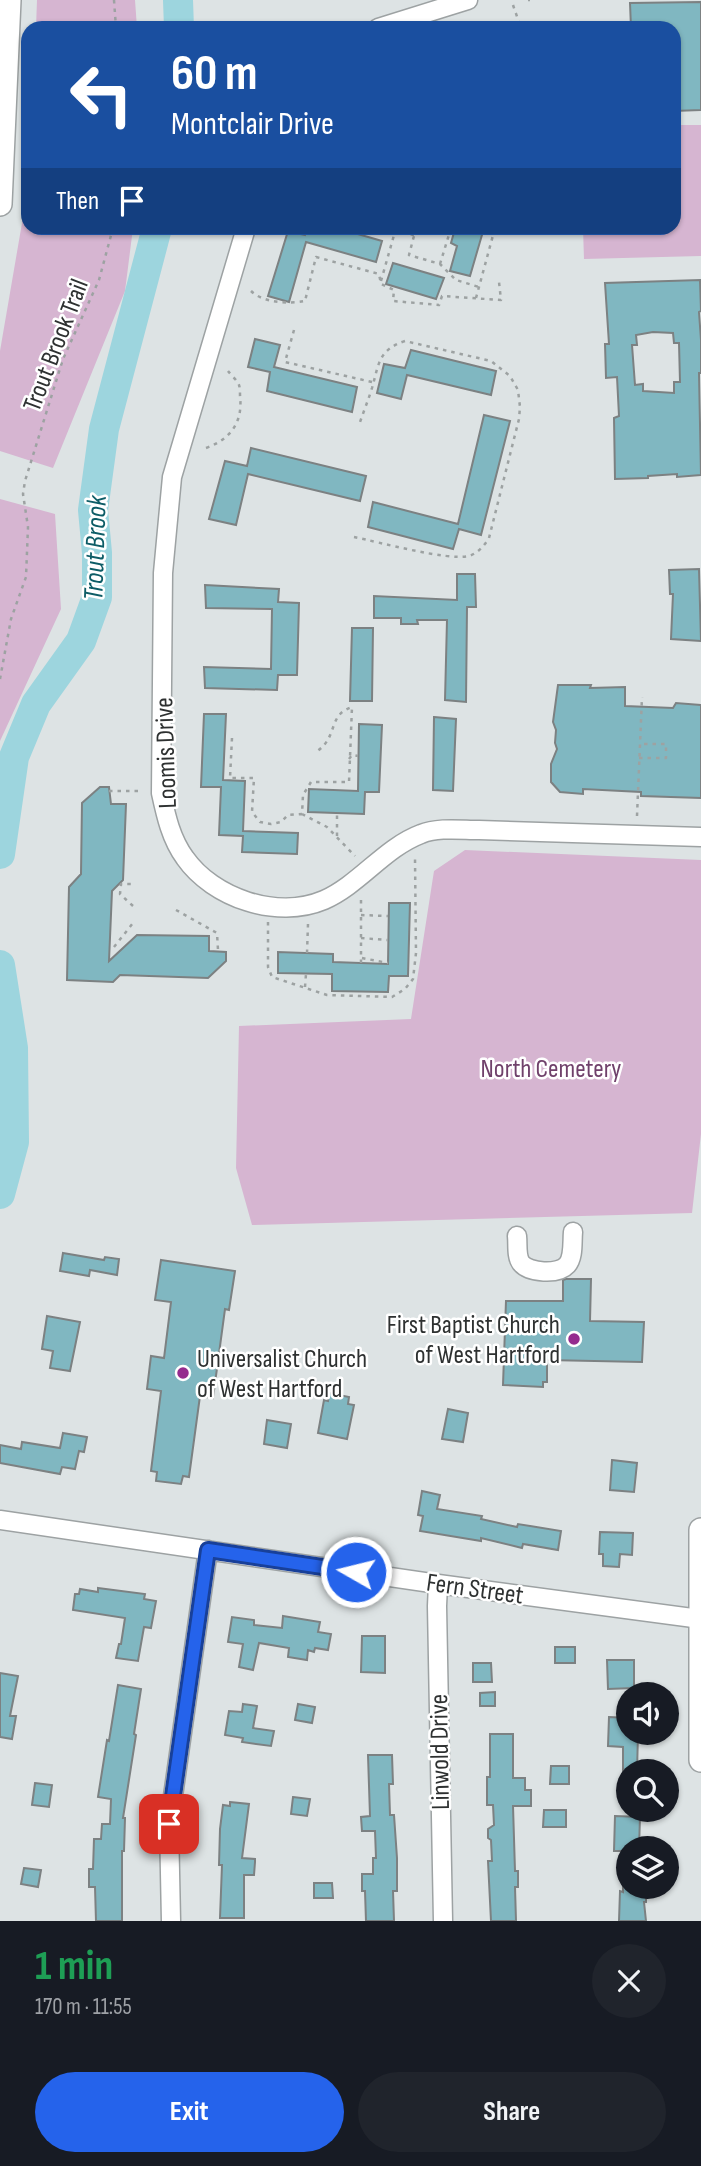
<!DOCTYPE html>
<meta charset="utf-8">
<style>
:root{--surface:#171b24;--page:#20242c;--text:#f1f3f6;--muted:#9ea1a6;--accent:#2563eb}
body{margin:0;font-family:"Sofia Sans Condensed",sans-serif;background:var(--page);color:var(--text);height:100vh;display:flex;flex-direction:column;font-size:26px;white-space:nowrap}
*{box-sizing:border-box;margin:0}
p{font-size:23px;color:var(--muted)}
.icon{flex:none;width:38px;height:38px;fill:none;stroke:currentColor;stroke-width:2;stroke-linecap:round;stroke-linejoin:round}
.map{position:relative;height:1921px;overflow:hidden}
.side{display:flex;flex-direction:column;background:var(--surface);flex:1}
.side>*{flex:none}
.guide{position:absolute;left:21px;top:21px;width:660px;height:214px;border-radius:21px;box-shadow:0 2px 5px #0004;background:#1a4fa0;color:#fff;overflow:hidden}
.buttons{position:absolute;left:616px;top:1682px;display:grid;gap:14px}
.buttons a{display:grid;place-items:center;width:63px;height:63px;border-radius:50%;background:var(--surface);box-shadow:0 2px 5px #0004;font-size:35px}
.pin{position:absolute;display:grid;place-items:center;width:60px;height:60px;color:#fff;margin:-30px;border-radius:14px;box-shadow:0 4px 10px #0006}
.me{position:absolute;width:77px;margin:-38px;rotate:278deg;stroke-linejoin:round;filter:drop-shadow(0 0 5px #0008)}
.turn{display:flex;align-items:center;gap:24px;height:147px;padding:0 35px;font-size:32px}
.turn .icon{width:91px;height:91px;stroke-width:2.5}
.turn b{display:block;font-size:49px;line-height:60px}
.then{display:flex;align-items:center;height:66px;padding:0 35px;background:#0003;gap:14px;font-size:26px}
.round{display:grid;place-items:center;flex:none;width:74px;height:74px;border-radius:37px;background:var(--page)}
.head{display:flex;align-items:center;justify-content:space-between;height:119px;padding:0 35px}
h1{font-size:42px;font-weight:700;line-height:52px;color:#1e9e55}
.cta{display:flex;gap:14px;margin-top:auto;padding:14px 35px}
.cta a{flex:1;height:80px;border-radius:42px;background:var(--accent);color:#fff;font-size:28px;font-weight:700;line-height:80px;text-align:center}
.cta a+a{background:var(--page);color:var(--text)}
.map>svg:first-child{display:block}
</style>
<div class="map">
<svg width="701" height="1921" viewBox="0 0 701 1921">
<rect width="100%" height="100%" fill="#dde3e4"/>
<!-- green -->
<path fill="#d6b5d1" d="M 37,0 L 135,0 L 137,28 L 36,28 Z
M 674,125 L 701,125 L 701,256 L 584,259 L 583,228 L 674,228 Z
M 28,170 L 28,228 L 133,228 L 125,291 L 53,468 L 0,451 L 0,351 L 27,194 Z
M 0,499 L 55,514 L 61,609 L 0,741 Z
M 465,850 L 701,860 L 701,1134 L 692,1213 L 252,1225 L 236,1168 L 239,1026 L 411,1019 L 434,871 Z"/>
<g fill="none" stroke-linecap="round" stroke-linejoin="round">
<!-- river -->
<path stroke="#9dd5de" stroke-width="30" d="M 178,0 L 179,28
M 0,854 L 14,757 L 36,704 L 81,641 L 97,597 L 97,553 L 93,510 L 104,429 L 157,228
M 0,965 L 13,1048 L 14,1142 L 0,1194"/>
</g>
<!-- building -->
<path fill="#80b7c1" stroke="#7c8182" stroke-width="2" fill-rule="evenodd" d="M 701,2 L 701,110 L 674,111 L 674,28 L 631,28 L 630,3 Z
M 308,228 L 337,228 L 382,241 L 376,262 L 306,242 L 289,302 L 268,296 L 288,231 L 305,235 Z
M 461,228 L 484,228 L 470,276 L 450,271 L 457,246 L 451,243 L 455,229 L 461,230 Z
M 393,263 L 444,278 L 436,299 L 386,284 Z
M 700,280 L 701,311 L 699,312 L 701,340 L 701,373 L 699,373 L 701,475 L 677,477 L 677,474 L 648,476 L 648,478 L 615,479 L 614,418 L 619,416 L 617,377 L 606,378 L 605,344 L 609,344 L 605,283 ZM 653,332 L 673,333 L 674,343 L 679,343 L 680,382 L 674,382 L 674,393 L 643,391 L 643,384 L 635,385 L 632,345 L 637,345 L 636,335 Z
M 255,339 L 280,345 L 274,367 L 357,387 L 352,412 L 267,391 L 270,372 L 248,367 Z
M 411,350 L 496,371 L 491,395 L 407,375 L 401,399 L 377,393 L 384,364 L 405,368 Z
M 484,415 L 510,421 L 481,535 L 459,529 L 453,549 L 368,527 L 373,502 L 458,524 Z
M 251,448 L 366,476 L 360,501 L 248,474 L 236,525 L 209,519 L 225,461 L 247,466 Z
M 699,569 L 701,641 L 671,639 L 673,594 L 670,594 L 669,570 Z
M 457,574 L 475,574 L 476,607 L 467,607 L 466,702 L 445,700 L 447,620 L 417,620 L 418,624 L 401,624 L 401,618 L 374,618 L 374,596 L 457,600 Z
M 205,585 L 279,589 L 278,602 L 299,603 L 297,675 L 278,675 L 277,690 L 205,688 L 204,667 L 271,669 L 272,609 L 206,608 Z
M 352,628 L 373,628 L 372,701 L 350,701 Z
M 558,685 L 591,685 L 590,688 L 625,687 L 625,706 L 673,708 L 676,703 L 701,705 L 701,798 L 641,796 L 641,792 L 583,789 L 583,794 L 560,792 L 551,782 L 551,764 L 557,749 L 555,743 L 556,730 L 553,722 Z
M 204,714 L 226,714 L 223,780 L 245,781 L 243,831 L 298,833 L 297,854 L 242,852 L 243,836 L 219,835 L 221,787 L 201,787 Z
M 434,717 L 456,719 L 453,791 L 433,790 Z
M 359,724 L 382,725 L 379,792 L 365,792 L 364,814 L 308,812 L 309,789 L 358,791 Z
M 100,787 L 109,787 L 111,804 L 126,804 L 123,880 L 112,891 L 109,961 L 137,935 L 209,936 L 209,951 L 226,952 L 226,961 L 208,978 L 120,975 L 113,982 L 67,980 L 69,887 L 81,874 L 82,803 Z
M 389,903 L 410,903 L 408,976 L 389,976 L 388,992 L 332,991 L 332,974 L 278,973 L 278,952 L 333,954 L 333,962 L 388,964 Z
M 63,1253 L 104,1260 L 105,1257 L 119,1259 L 117,1275 L 90,1270 L 89,1276 L 60,1271 Z
M 161,1260 L 235,1271 L 229,1310 L 225,1309 L 213,1398 L 200,1396 L 189,1477 L 183,1476 L 181,1484 L 156,1481 L 157,1472 L 151,1471 L 161,1391 L 147,1389 L 151,1356 L 164,1358 L 171,1302 L 155,1300 Z
M 566,1279 L 591,1279 L 590,1321 L 644,1322 L 642,1362 L 547,1360 L 547,1382 L 543,1382 L 543,1387 L 503,1385 L 506,1301 L 563,1301 L 563,1280 Z
M 47,1316 L 80,1322 L 70,1371 L 50,1368 L 53,1351 L 42,1349 Z
M 329,1393 L 349,1397 L 348,1404 L 354,1405 L 347,1439 L 318,1433 L 324,1400 L 328,1401 Z
M 448,1409 L 468,1413 L 463,1442 L 442,1439 Z
M 267,1420 L 291,1424 L 287,1448 L 264,1444 Z
M 63,1433 L 87,1437 L 84,1452 L 79,1451 L 75,1469 L 62,1467 L 60,1474 L 0,1463 L 0,1445 L 21,1449 L 22,1442 L 60,1448 Z
M 612,1460 L 637,1463 L 634,1492 L 610,1490 Z
M 422,1491 L 440,1495 L 437,1509 L 482,1516 L 481,1519 L 517,1527 L 518,1524 L 561,1531 L 558,1550 L 523,1544 L 522,1548 L 481,1538 L 481,1541 L 420,1531 L 423,1516 L 418,1515 Z
M 600,1532 L 633,1533 L 632,1555 L 620,1554 L 619,1567 L 603,1566 L 603,1554 L 599,1554 Z
M 98,1588 L 145,1594 L 144,1599 L 156,1601 L 151,1628 L 144,1627 L 138,1661 L 116,1658 L 119,1644 L 121,1644 L 125,1618 L 73,1610 L 75,1594 L 79,1594 L 80,1589 L 98,1592 Z
M 283,1616 L 320,1622 L 318,1632 L 331,1634 L 328,1650 L 315,1648 L 314,1652 L 308,1650 L 307,1660 L 288,1657 L 289,1648 L 259,1643 L 253,1670 L 239,1667 L 243,1644 L 228,1642 L 232,1617 L 254,1620 L 254,1625 L 282,1628 Z
M 362,1636 L 385,1636 L 385,1673 L 361,1672 Z
M 555,1647 L 575,1647 L 575,1663 L 555,1663 Z
M 607,1660 L 634,1660 L 634,1688 L 608,1689 Z
M 473,1663 L 491,1663 L 492,1682 L 473,1682 Z
M 0,1673 L 18,1676 L 10,1716 L 16,1716 L 12,1739 L 0,1737 Z
M 118,1685 L 141,1689 L 134,1734 L 136,1735 L 123,1818 L 125,1818 L 124,1851 L 122,1851 L 122,1921 L 96,1921 L 95,1887 L 89,1887 L 89,1869 L 93,1869 L 94,1839 L 101,1839 L 102,1824 L 110,1824 L 111,1799 L 98,1797 L 107,1740 L 109,1741 Z
M 495,1692 L 495,1706 L 480,1706 L 480,1693 Z
M 243,1704 L 257,1706 L 253,1728 L 274,1731 L 271,1746 L 242,1742 L 243,1738 L 225,1735 L 229,1711 L 242,1712 Z
M 298,1704 L 315,1707 L 312,1723 L 295,1720 Z
M 609,1717 L 628,1718 L 628,1732 L 638,1734 L 637,1771 L 623,1771 L 623,1747 L 608,1746 Z
M 490,1734 L 513,1734 L 513,1778 L 525,1778 L 525,1790 L 531,1790 L 531,1806 L 513,1806 L 515,1871 L 518,1871 L 518,1887 L 515,1887 L 516,1921 L 491,1921 L 488,1861 L 492,1861 L 491,1840 L 488,1838 L 488,1829 L 494,1825 L 493,1805 L 487,1805 L 487,1777 L 490,1777 Z
M 368,1755 L 392,1755 L 393,1784 L 389,1784 L 390,1815 L 394,1815 L 397,1858 L 397,1891 L 393,1891 L 394,1921 L 366,1921 L 365,1891 L 362,1891 L 362,1874 L 373,1874 L 373,1858 L 376,1858 L 375,1831 L 362,1831 L 361,1817 L 370,1816 Z
M 551,1766 L 569,1766 L 569,1784 L 550,1784 Z
M 35,1783 L 52,1785 L 49,1807 L 32,1805 Z
M 293,1797 L 310,1799 L 307,1816 L 291,1814 Z
M 230,1802 L 249,1804 L 242,1858 L 255,1859 L 255,1862 L 254,1875 L 244,1875 L 244,1918 L 220,1918 L 222,1865 L 219,1865 L 220,1829 L 223,1805 L 230,1806 Z
M 544,1810 L 566,1810 L 566,1827 L 543,1827 Z
M 615,1816 L 640,1817 L 639,1848 L 628,1848 L 628,1851 L 614,1851 Z
M 24,1868 L 41,1870 L 38,1887 L 21,1884 Z
M 314,1883 L 332,1883 L 333,1898 L 314,1898 Z
M 623,1886 L 641,1886 L 641,1889 L 646,1889 L 646,1902 L 644,1902 L 646,1921 L 619,1921 L 620,1891 L 623,1892 Z"/>
<g fill="none" stroke-linecap="round" stroke-linejoin="round">
<!-- minor casing -->
<g stroke="#9da2a3" stroke-width="21">
<path id="minor" d="M 378,28 L 468,0
M 246,228 L 172,477 L 163,573 L 161,793 C 166,816 171,839 185,858 C 213,898 277,920 324,900 C 360,884 384,848 421,834 C 438,827 461,830 479,830 L 701,837
M 517,1236 C 518,1244 516,1256 521,1263 C 529,1273 558,1275 567,1265 C 574,1257 572,1242 573,1232
M 0,1520 L 438,1584 L 701,1619
M 438,1584 L 437,1606 L 443,1921
M 171,1921 L 169,1824 L 208,1550"/>
</g>
<!-- major casing -->
<g stroke="#9da2a3" stroke-width="26">
<path id="major" d="M 0,204 L 9,0
M 701,1530 L 701,1760"/>
</g>
<!-- path -->
<path stroke="#9da2a2" stroke-width="2.5" stroke-dasharray="3.5 5" stroke-linecap="butt" d="M 114,0 L 116,28
M 528,0 L 530,0
M 513,5 L 521,28
M 386,228 L 414,235
M 416,228 L 409,255 L 440,264 L 456,280 L 479,287
M 440,264 L 451,228
M 381,281 L 396,228
M 251,291 C 263,303 289,304 305,301 L 316,257 L 379,274 L 381,284 L 394,290 L 393,301 L 439,305 L 442,296 L 501,300 L 499,282
M 476,298 L 495,228
M 294,330 L 285,362 L 372,382
M 206,448 C 231,439 243,422 240,396 C 240,392 240,388 239,385 C 237,380 231,375 228,371
M 354,537 C 379,542 447,561 469,556 C 478,553 484,546 489,538 L 519,419 L 520,407 L 518,390 L 510,376 L 491,361 L 405,341 C 378,350 379,364 372,388 C 368,401 363,413 359,425
M 0,679 L 11,619 L 26,577 L 28,527 L 23,494 L 25,481 L 63,359 L 99,280 L 113,228
M 232,738 L 230,778 L 254,778 L 252,812 L 260,822 L 271,824 L 281,822 L 288,815 L 302,814 L 303,795 L 311,782 L 349,782 L 352,707 C 327,715 339,737 316,752
M 639,758 L 666,758 L 666,744 L 641,744
M 349,759 L 352,755 L 358,756
M 109,791 L 142,791
M 302,814 L 327,827 L 355,856
M 637,816 L 642,697
M 337,836 L 337,813
M 361,900 L 361,963
M 133,906 L 120,894 L 121,884 L 133,884
M 176,910 L 217,933 L 218,950
M 361,915 L 388,916
M 268,922 L 268,967 L 272,977 L 327,995 L 392,997 L 405,989 L 413,979 L 416,953 L 415,858
M 361,938 L 388,940
M 114,947 L 133,923
M 307,953 L 308,924
M 362,958 L 388,963
M 305,987 L 306,974"/>
<!-- minor -->
<use href="#minor" stroke="#fff" stroke-width="18"/>
<!-- major -->
<use href="#major" stroke="#fff" stroke-width="23"/>
</g>
<g fill="none" stroke-linecap="round" stroke-linejoin="round">
<!-- route casing -->
<g stroke="#184099" stroke-width="18">
<path id="route" d="M 169,1824 L 208,1550 L 356,1572"/>
</g>
<!-- route -->
<use href="#route" stroke="#2563eb" stroke-width="12"/>
</g>
<!-- markers -->
<g fill="#952b8e" stroke="#fff" stroke-width="2.5">
<circle cx="574" cy="1339" r="7"/>
<circle cx="183" cy="1373" r="7"/>
</g>
<g text-anchor="middle" stroke-width="5" stroke-linejoin="round" paint-order="stroke">
<!-- street labels -->
<g font-size="26" fill="#2e3131" stroke="#fff">
<text transform="translate(55 345) rotate(-69)" y="9">Trout Brook Trail</text>
<text transform="translate(165 753) rotate(-92)" y="9">Loomis Drive</text>
<text transform="translate(475 1588) rotate(8)" y="9">Fern Street</text>
<text transform="translate(439 1752) rotate(-91)" y="9">Linwold Drive</text>
</g>
<!-- park labels -->
<g font-size="26" fill="#70416b" stroke="#fff">
<text x="551" y="1077">North Cemetery</text>
</g>
<!-- poi labels -->
<g font-size="26" fill="#2e3131" stroke="#fff" text-anchor="end">
<text x="560" y="1333">First Baptist Church<tspan x="560" dy="30">of West Hartford</tspan></text>
<text x="197" y="1367" text-anchor="start">Universalist Church<tspan x="197" dy="30">of West Hartford</tspan></text>
</g>
<!-- water labels -->
<g font-size="28" font-style="italic" fill="#0d5c66" stroke="#fff">
<text transform="translate(94 548) rotate(-88)" y="10">Trout Brook</text>
</g>
</g>
</svg>
<div class="buttons">
<a><svg class="icon" aria-label="sound" viewBox="0 0 24 24"><path d="M4 9h4l5-4v14l-5-4H4zM17 9q2 3 0 6"/></svg></a>
<a><svg class="icon" aria-label="search" viewBox="0 0 24 24"><circle cx="10" cy="10" r="6"/><path d="M15 15l6 6"/></svg></a>
<a><svg class="icon" aria-label="layers" viewBox="0 0 24 24"><path d="M12 4l9 5-9 5-9-5zM3 14l9 5 9-5"/></svg></a>
</div>
<div class="pin" style="left:169px;top:1824px;background:#d93025"><svg class="icon" aria-label="arrive" viewBox="0 0 24 24"><path d="M6 21V4h12l-3 4 3 4H6"/></svg></div>
<svg class="me" style="left:356px;top:1572px" viewBox="-20 -20 40 40"><circle r="17" fill="#2563eb" stroke="#fff" stroke-width="3"/><path d="M0-11L8 9 0 5-8 9z" fill="#fff"/></svg>
<div class="guide">
<div class="turn"><svg class="icon" aria-label="left" viewBox="0 0 24 24"><path d="M17 20v-9H6M10 6l-5 5 5 5"/></svg><div><b>60 m</b>Montclair Drive</div></div>
<div class="then">Then<svg class="icon" aria-label="arrive" viewBox="0 0 24 24"><path d="M6 21V4h12l-3 4 3 4H6"/></svg></div>
</div>
</div>
<section class="side">
<div class="head"><div><h1>1 min</h1><p>170 m · 11:55</p></div><a class="round"><svg class="icon" aria-label="close" viewBox="0 0 24 24"><path d="M6 6l12 12M18 6L6 18"/></svg></a></div>
<div class="cta"><a>Exit</a><a>Share</a></div>
</section>
